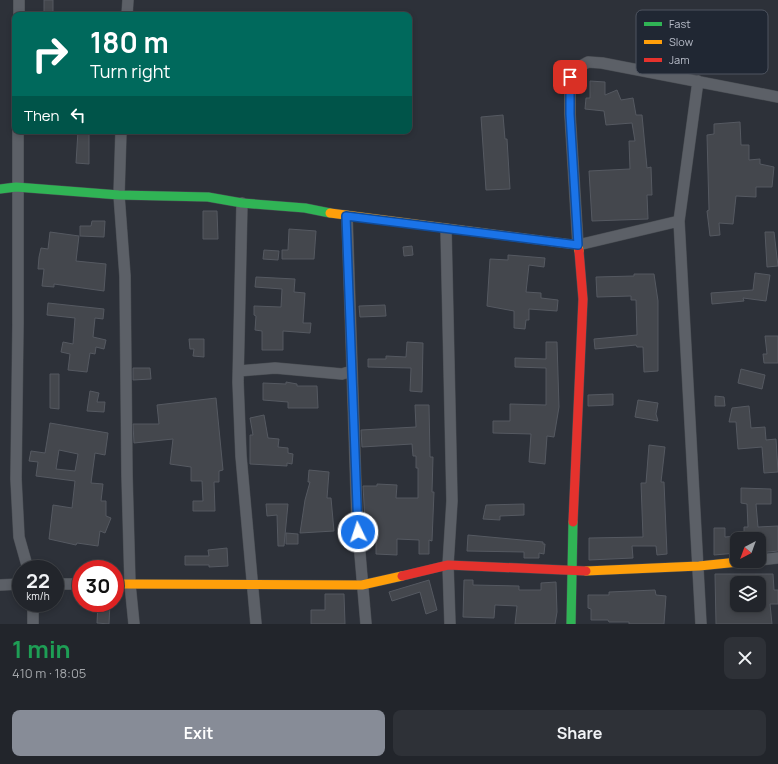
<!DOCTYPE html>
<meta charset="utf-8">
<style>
:root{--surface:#22252b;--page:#2e3137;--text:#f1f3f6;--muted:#a2a5a9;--line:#3f4247;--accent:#878c97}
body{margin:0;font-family:Manrope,sans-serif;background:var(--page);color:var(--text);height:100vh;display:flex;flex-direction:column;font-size:15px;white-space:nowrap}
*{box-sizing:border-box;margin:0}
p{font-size:13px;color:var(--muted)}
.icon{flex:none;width:22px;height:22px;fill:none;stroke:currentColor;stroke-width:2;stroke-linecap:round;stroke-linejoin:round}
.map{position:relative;height:624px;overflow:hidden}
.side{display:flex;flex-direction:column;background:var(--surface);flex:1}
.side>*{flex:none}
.hud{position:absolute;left:12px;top:12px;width:400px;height:122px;border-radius:8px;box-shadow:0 2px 6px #0003,0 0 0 1px var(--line);background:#00695c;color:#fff;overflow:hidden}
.needle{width:26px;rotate:221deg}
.controls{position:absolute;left:730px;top:532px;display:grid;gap:8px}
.controls a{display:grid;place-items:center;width:36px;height:36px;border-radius:8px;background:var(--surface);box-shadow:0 2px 6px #0003,0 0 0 1px var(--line);font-size:20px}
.speed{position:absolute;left:12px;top:560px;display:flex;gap:8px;font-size:20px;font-weight:700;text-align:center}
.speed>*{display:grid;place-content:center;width:52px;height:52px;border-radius:50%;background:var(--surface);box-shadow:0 2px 6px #0003,0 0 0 1px var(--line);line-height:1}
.speed small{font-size:10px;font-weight:400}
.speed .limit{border:6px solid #d22;background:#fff;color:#111}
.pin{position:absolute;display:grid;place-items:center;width:34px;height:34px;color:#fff;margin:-17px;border-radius:8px;box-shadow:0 2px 6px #0006}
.me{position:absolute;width:44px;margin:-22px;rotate:356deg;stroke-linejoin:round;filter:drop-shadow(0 0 3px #0008)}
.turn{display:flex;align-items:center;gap:14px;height:84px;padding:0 12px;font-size:18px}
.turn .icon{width:52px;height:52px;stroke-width:2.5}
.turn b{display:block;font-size:28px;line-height:34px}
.then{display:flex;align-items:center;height:38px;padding:0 12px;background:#0003;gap:8px;font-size:15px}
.round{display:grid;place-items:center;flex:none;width:42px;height:42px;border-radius:8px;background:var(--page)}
.head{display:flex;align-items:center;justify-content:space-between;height:68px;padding:0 12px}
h1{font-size:24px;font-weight:700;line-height:30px;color:#1e9e55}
.primary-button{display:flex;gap:8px;margin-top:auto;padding:8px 12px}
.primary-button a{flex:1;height:46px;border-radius:8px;background:var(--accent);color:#fff;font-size:16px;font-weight:700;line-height:46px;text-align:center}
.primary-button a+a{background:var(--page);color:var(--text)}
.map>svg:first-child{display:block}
</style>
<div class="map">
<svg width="778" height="624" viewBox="0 0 778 624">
<rect width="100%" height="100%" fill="#2d3139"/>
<!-- building -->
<path fill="#44474d" stroke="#555961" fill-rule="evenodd" d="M 44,0 L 53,0 L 53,12 L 44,12 Z
M 590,81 L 605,82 L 605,95 L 617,90 L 621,100 L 633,98 L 636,115 L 642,115 L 647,168 L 651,167 L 652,195 L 647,195 L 648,219 L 592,221 L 589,171 L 630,169 L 629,141 L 635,141 L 632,123 L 606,125 L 604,111 L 585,109 L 586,98 L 590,98 Z
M 503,115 L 505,139 L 507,139 L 510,189 L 486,190 L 481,117 Z
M 740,122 L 741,145 L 749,145 L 749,160 L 760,159 L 760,164 L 774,167 L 772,187 L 756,187 L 756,197 L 736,196 L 733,224 L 719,223 L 720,235 L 710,236 L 707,211 L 709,210 L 707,135 L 714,134 L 714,124 Z
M 78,131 L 89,131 L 89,164 L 76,163 Z
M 203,211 L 217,211 L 218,239 L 203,239 Z
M 92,221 L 105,221 L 104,237 L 80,236 L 80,226 L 91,226 Z
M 289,229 L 316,231 L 314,259 L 282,259 L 282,250 L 288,250 Z
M 50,232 L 79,236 L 76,261 L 106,264 L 104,291 L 54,284 L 54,287 L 42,286 L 44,269 L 38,269 L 39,257 L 41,248 L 48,249 Z
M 765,232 L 774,232 L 778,266 L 767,267 Z
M 412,246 L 413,255 L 404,256 L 403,247 Z
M 264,250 L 279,251 L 278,260 L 263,259 Z
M 508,255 L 545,258 L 544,267 L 529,265 L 526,292 L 541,293 L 541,298 L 558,300 L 557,311 L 529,309 L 529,320 L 526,320 L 525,329 L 514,328 L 514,311 L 487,306 L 490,259 L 508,260 Z
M 755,273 L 770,275 L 766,301 L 743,298 L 744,301 L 712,304 L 711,293 L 753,290 Z
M 634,274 L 654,274 L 658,301 L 658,371 L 644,372 L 643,347 L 637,347 L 636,345 L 595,349 L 594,339 L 637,335 L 636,300 L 631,300 L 631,296 L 597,297 L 596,277 L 634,276 Z
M 256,277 L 295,279 L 294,292 L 305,293 L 303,323 L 311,323 L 310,333 L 283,331 L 283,350 L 262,350 L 262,331 L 255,330 L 256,316 L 254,315 L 254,306 L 281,307 L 282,289 L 255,287 Z
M 48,303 L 104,309 L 103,319 L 95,318 L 93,337 L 106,340 L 104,349 L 96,347 L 95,354 L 90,353 L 87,372 L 68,370 L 70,354 L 61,352 L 63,342 L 73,344 L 75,318 L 47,315 Z
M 385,305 L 386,316 L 360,317 L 359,306 Z
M 765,336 L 778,336 L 778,363 L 764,363 L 763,354 L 767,354 Z
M 189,339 L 204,339 L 204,357 L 193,356 L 194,349 L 190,349 Z
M 407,342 L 423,343 L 422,392 L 410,391 L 411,368 L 368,367 L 368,359 L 386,359 L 386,356 L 406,357 Z
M 546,342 L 557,342 L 559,407 L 554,437 L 547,436 L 545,464 L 529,462 L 531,434 L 493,433 L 493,421 L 510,421 L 510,404 L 546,405 L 546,368 L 515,367 L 515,358 L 546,359 Z
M 133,368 L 150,368 L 151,379 L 133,380 Z
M 741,369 L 765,375 L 762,389 L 738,383 Z
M 50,374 L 59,374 L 59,409 L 50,408 Z
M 286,382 L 297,384 L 297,386 L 317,386 L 318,408 L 288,408 L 288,402 L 263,400 L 263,383 L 286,384 Z
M 90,391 L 99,393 L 97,402 L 105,402 L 104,412 L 87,411 Z
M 613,394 L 613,405 L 588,406 L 588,395 Z
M 715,396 L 724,397 L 725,406 L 715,406 Z
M 216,398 L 223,470 L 219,471 L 219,482 L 214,482 L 215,511 L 193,511 L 193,501 L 203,501 L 202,481 L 191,481 L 191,467 L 170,464 L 173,439 L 134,443 L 133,424 L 159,424 L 157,405 Z
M 638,400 L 658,403 L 656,414 L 658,421 L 635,417 Z
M 415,405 L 429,405 L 430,457 L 433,457 L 432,492 L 434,492 L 432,541 L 429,540 L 429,554 L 419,554 L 419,540 L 397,539 L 397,555 L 376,554 L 376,538 L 366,537 L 363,486 L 377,486 L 377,484 L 397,485 L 396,498 L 418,498 L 418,468 L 416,468 L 416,456 L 413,456 L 412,444 L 362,447 L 361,430 L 416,427 Z
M 749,406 L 751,428 L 765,427 L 766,440 L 776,439 L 778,472 L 764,473 L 762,447 L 738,449 L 736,422 L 729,422 L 732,408 Z
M 264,415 L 268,438 L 279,439 L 278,447 L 288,448 L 288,453 L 293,454 L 292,464 L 287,463 L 287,466 L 250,464 L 250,435 L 253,435 L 250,418 Z
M 50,423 L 108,433 L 105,455 L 95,453 L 91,483 L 103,484 L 101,501 L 106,501 L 106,516 L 111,518 L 105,533 L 100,531 L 98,546 L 77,543 L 76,545 L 49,539 L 53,505 L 72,508 L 75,481 L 36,476 L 38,462 L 29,461 L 31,451 L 45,453 ZM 59,450 L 78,454 L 75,471 L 56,469 Z
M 649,445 L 665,447 L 661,482 L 664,482 L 667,554 L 657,555 L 656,546 L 632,546 L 633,558 L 589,560 L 589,538 L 643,537 L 641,483 L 646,483 Z
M 309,470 L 329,472 L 327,498 L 331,498 L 334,531 L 300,533 L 305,500 L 310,482 L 308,482 Z
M 741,488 L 771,489 L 771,504 L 756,504 L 758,527 L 778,526 L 778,551 L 759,553 L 759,539 L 744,539 L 744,527 L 748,527 L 747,504 L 741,503 Z
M 266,504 L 288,504 L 284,546 L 278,546 L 277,515 L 267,516 Z
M 524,504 L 524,515 L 500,516 L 500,520 L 483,519 L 486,505 Z
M 714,528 L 725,528 L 725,537 L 737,536 L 737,553 L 714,555 Z
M 286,533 L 298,534 L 298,544 L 286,544 Z
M 468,535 L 543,542 L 543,544 L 545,544 L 544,554 L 539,553 L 539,558 L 524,558 L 524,552 L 467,551 Z
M 227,548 L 228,566 L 209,567 L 209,565 L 185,565 L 185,556 L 209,556 L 208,550 Z
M 715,574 L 773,574 L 774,590 L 778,590 L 778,604 L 770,604 L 772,624 L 716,624 ZM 737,583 L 759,583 L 759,605 L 737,605 Z
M 429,580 L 437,610 L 426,614 L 420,592 L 392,601 L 389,592 Z
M 464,580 L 473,580 L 473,585 L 519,586 L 519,590 L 541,590 L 541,583 L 556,582 L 557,612 L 555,624 L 515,624 L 517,606 L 495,605 L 494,618 L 463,617 Z
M 655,590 L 656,595 L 666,596 L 664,624 L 629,624 L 629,622 L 609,622 L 608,620 L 591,620 L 591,609 L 588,608 L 588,595 L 609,595 L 609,592 Z
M 325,594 L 344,594 L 345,624 L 311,624 L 311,610 L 325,610 Z
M 98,603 L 110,603 L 109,624 L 97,623 Z"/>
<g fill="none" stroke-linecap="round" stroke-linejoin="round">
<!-- street casing -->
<g stroke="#484c52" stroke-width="12">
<path id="street" d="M 19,0 L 19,15
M 127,15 L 128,0
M 698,81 L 679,221 L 701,624
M 18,131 L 18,324 L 16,479 L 19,537 L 28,569
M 121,131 L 119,195 L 125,276 L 127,475 L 130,584 L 134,624
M 242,203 L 238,382 L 241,456 L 256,624
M 347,216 L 357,519 L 366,624
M 679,221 L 578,245 L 570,114 L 570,77 L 579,67 L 588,62 L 602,63 L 778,97
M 446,229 L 452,501 L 448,565 L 450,624
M 239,371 L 275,368 L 342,374 L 352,371
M 759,560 L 778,558
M 55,584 L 81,584
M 0,585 L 21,584
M 33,603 L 33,624"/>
</g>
<!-- fast casing -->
<g stroke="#484c52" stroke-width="10">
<path id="fast" d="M 0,189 L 16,187 L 119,195 L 208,197 L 242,203 L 305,208 L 330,213
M 571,624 L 573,522"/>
</g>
<!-- slow casing -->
<g stroke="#484c52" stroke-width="10">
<path id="slow" d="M 330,213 L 578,245 L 579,251
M 586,571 L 699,566 L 748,561
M 115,584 L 362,585 L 402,576"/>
</g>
<!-- jam casing -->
<g stroke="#484c52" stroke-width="10">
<path id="jam" d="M 573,522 L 583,299 L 579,251
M 402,576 L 448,565 L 586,571"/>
</g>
<!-- street -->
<use href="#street" stroke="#5c6067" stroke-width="11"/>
<!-- fast -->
<use href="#fast" stroke="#30b455" stroke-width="9"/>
<!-- slow -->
<use href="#slow" stroke="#ff9f0a" stroke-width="9"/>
<!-- jam -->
<use href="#jam" stroke="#e5322d" stroke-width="9"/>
</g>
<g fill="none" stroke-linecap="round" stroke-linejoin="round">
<!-- route casing -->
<g stroke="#114b97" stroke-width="10">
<path id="route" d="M 358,532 L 346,216 L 578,245 L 570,114 L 570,77"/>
</g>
<!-- route -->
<use href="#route" stroke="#1a73e8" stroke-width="7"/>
</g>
<!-- legend -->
<rect x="636" y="10" width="132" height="64" rx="6" fill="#202733" stroke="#4e5460" stroke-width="1"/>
<rect x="644" y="22" width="18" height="4" fill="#30b455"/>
<rect x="644" y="40" width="18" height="4" fill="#ff9f0a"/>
<rect x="644" y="58" width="18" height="4" fill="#e5322d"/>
<g font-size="11" fill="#b8bdc9">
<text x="669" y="28">Fast</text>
<text x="669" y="46">Slow</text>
<text x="669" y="64">Jam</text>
</g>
</svg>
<div class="controls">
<a><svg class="needle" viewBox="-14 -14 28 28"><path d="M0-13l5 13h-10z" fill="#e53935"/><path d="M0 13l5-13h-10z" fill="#a2a5a9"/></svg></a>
<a><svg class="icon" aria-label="layers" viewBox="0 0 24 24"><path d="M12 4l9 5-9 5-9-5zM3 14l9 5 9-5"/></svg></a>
</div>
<div class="speed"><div>22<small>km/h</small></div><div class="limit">30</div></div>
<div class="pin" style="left:570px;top:77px;background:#d93025"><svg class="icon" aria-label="arrive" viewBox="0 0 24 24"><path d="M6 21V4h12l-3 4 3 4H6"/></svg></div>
<svg class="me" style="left:358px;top:532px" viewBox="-20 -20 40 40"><circle r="17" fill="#1a73e8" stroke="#fff" stroke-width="3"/><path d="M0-11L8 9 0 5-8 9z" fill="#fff"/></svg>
<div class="hud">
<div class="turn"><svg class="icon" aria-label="right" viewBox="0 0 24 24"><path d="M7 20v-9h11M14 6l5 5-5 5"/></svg><div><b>180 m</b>Turn right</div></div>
<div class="then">Then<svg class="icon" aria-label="left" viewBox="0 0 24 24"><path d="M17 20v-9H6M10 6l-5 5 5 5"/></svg></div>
</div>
</div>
<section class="side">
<div class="head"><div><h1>1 min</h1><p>410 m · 18:05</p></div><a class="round"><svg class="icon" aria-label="close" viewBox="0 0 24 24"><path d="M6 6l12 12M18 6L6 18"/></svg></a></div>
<div class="primary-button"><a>Exit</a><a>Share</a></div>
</section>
